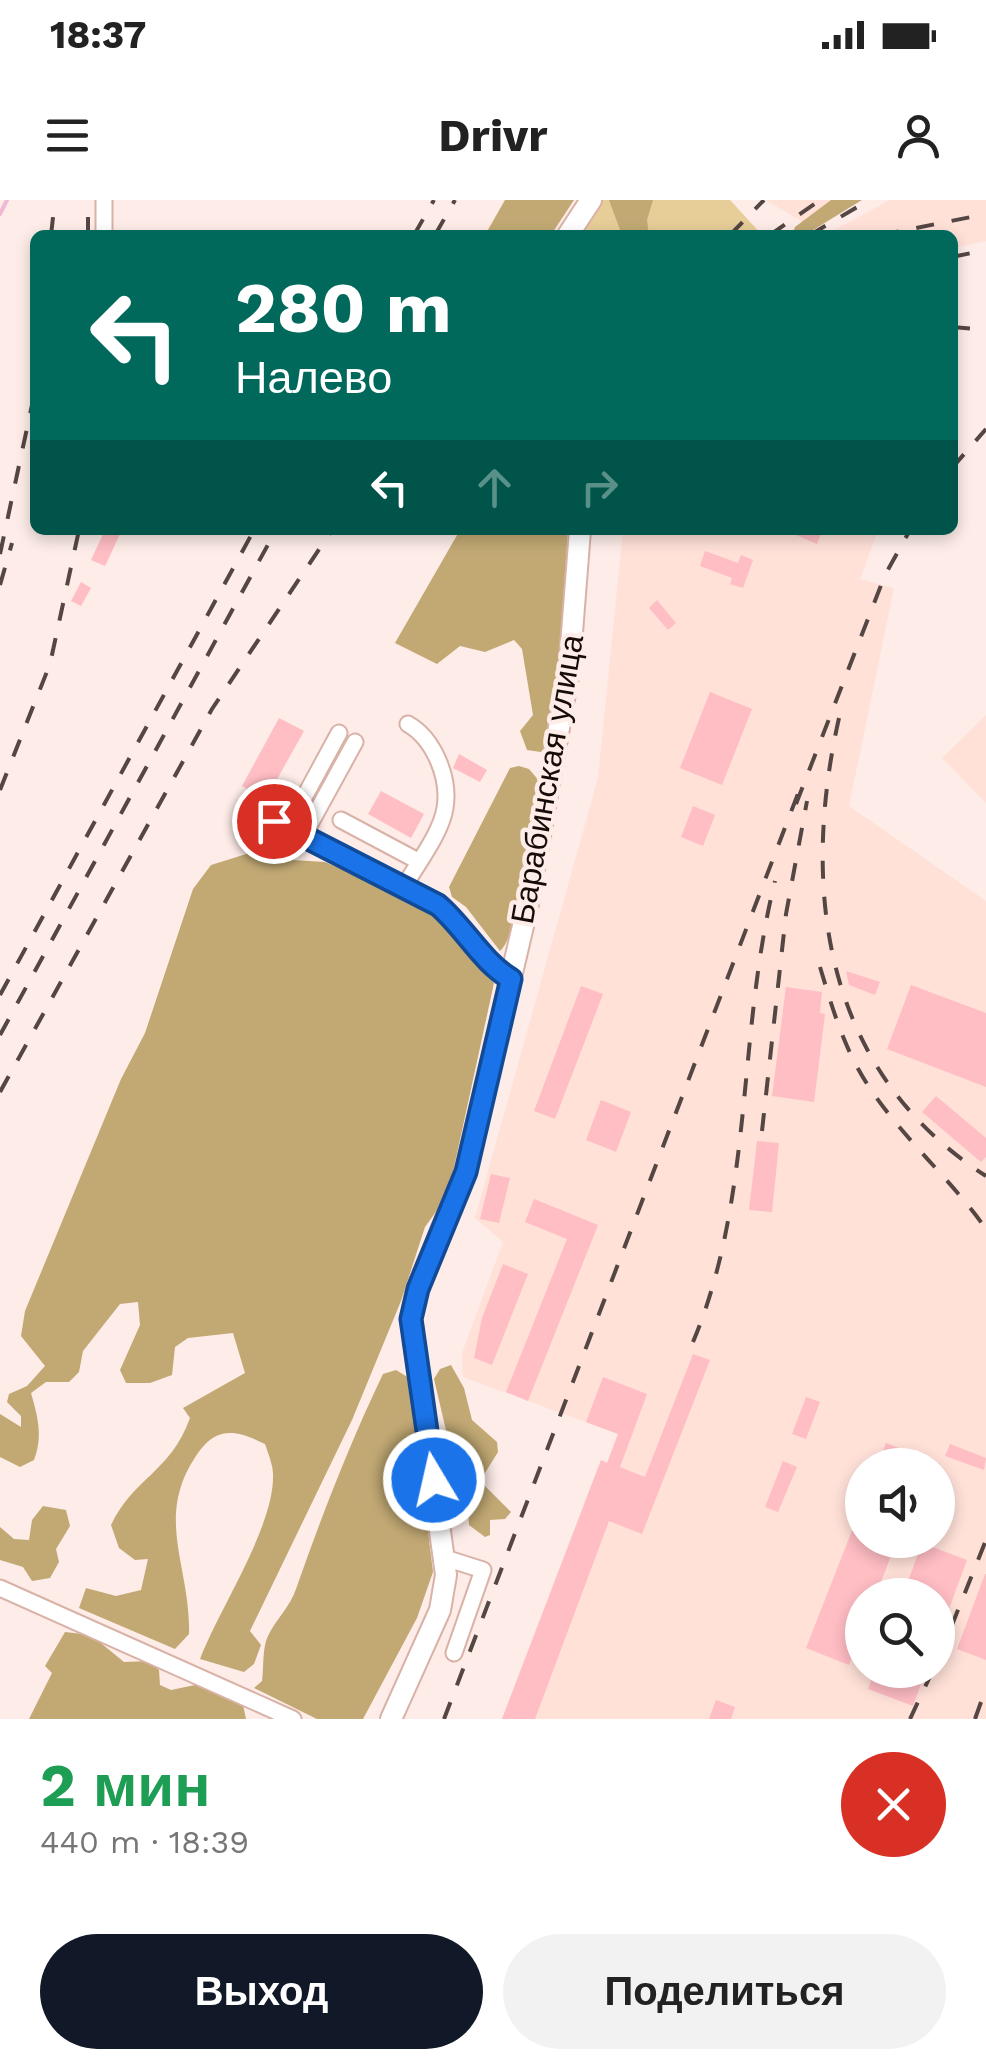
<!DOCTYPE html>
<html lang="ru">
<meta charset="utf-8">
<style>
:root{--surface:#fff;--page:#f2f2f2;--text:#222;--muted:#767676;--accent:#111827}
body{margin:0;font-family:"Work Sans",sans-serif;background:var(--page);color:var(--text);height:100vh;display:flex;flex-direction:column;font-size:38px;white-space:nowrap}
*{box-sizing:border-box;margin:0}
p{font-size:32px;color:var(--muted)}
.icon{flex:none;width:55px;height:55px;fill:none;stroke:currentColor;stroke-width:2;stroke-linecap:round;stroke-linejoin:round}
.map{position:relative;height:1519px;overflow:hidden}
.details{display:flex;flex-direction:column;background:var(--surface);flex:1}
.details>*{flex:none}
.banner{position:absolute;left:30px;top:30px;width:928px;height:305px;border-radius:15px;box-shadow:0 5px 15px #0003;background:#00695c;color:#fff;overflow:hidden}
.fabs{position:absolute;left:845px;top:1248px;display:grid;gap:20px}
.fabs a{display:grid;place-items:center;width:110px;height:110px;border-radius:50%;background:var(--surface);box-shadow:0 5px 15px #0003;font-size:50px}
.pin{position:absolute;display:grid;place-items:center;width:85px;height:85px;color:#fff;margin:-42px;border:5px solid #fff;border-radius:50%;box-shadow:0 2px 10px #0007}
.me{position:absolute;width:110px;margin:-55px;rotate:351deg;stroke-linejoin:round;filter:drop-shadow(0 0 8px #0008)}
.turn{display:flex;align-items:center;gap:35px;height:210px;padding:0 40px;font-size:45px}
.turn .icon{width:130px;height:130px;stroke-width:2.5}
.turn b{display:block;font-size:70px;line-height:85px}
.lanes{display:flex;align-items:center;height:95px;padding:0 40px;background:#0003;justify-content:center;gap:50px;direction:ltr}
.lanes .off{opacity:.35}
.round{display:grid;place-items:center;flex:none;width:105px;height:105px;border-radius:52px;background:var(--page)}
.overview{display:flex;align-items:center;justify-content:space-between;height:170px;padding:0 40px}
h1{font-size:60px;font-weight:700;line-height:75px;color:#1e9e55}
.button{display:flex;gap:20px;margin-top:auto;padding:20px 40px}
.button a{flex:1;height:115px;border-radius:60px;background:var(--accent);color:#fff;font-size:40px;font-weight:700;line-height:115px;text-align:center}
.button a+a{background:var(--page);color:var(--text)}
.status{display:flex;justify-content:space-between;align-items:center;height:70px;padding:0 50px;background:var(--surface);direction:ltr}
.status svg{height:28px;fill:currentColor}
header{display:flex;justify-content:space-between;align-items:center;height:130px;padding:0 40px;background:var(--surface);font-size:45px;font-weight:700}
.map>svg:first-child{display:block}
</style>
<div class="status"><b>18:37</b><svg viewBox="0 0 49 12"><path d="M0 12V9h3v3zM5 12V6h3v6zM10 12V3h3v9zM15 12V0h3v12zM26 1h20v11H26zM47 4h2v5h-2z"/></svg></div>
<header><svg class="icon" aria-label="menu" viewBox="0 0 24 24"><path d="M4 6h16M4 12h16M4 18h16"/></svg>Drivr<svg class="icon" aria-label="person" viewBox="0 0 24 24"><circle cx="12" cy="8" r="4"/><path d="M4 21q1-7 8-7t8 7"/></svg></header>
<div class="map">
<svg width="986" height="1519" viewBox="0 0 986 1519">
<rect width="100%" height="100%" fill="#fdece8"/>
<!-- built -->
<path fill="#ffe1d8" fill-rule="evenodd" d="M 766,0 L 842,0 L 804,23 Z
M 890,0 L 986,0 L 986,41 L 953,48 L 952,35 L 838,35 L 836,29 Z
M 623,330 L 878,330 L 860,379 L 894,388 L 849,606 L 986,701 L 986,1519 L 502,1519 L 601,1260 L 608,1262 L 618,1234 L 463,1177 L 462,1153 L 503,1042 L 475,1018 L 598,578 ZM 862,1265 L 938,1265 L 938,1340 L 862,1340 ZM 862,1395 L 938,1395 L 938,1470 L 862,1470 Z
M 986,515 L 986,603 L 942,558 Z"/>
<!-- green -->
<path fill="#e7cd97" d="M 599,0 L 730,0 L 762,35 L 575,35 Z"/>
<!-- forest -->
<path fill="#c2a974" d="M 505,0 L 574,0 L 551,35 L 485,35 Z
M 609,0 L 653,0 L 647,20 L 649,35 L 622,35 Z
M 831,0 L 862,0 L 805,35 L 792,35 L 795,27 Z
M 460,330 L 568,330 L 554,537 L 541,552 L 527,550 L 520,531 L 533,515 L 522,449 L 514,440 L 485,452 L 460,446 L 437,464 L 395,443 Z
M 519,566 L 529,569 L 541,583 C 536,613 519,736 500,751 L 466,707 L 452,697 L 449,687 L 510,568 Z
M 256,651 L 276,659 L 325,662 L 436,710 L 459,730 L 483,772 L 494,783 L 448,995 L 425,1027 L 401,1101 L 352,1220 L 250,1431 L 261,1445 L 254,1464 L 244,1472 L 200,1459 C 219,1409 275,1326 273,1274 C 273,1265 268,1253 265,1244 C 237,1230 217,1226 198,1253 C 153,1317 191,1366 189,1434 L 175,1449 L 79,1408 L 86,1388 L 116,1396 L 141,1390 L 148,1359 L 135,1360 L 119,1348 L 111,1325 C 134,1277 170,1273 190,1218 L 183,1208 L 245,1173 L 233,1133 L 188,1138 L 175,1147 L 172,1175 L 150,1183 L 126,1183 L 120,1170 L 140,1125 L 138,1102 L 120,1104 L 83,1151 L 79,1172 L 69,1182 L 46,1182 L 31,1193 C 38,1217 43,1237 34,1260 L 20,1267 L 0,1257 L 0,1214 L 21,1227 L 21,1216 L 7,1202 L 9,1194 L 27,1186 L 45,1166 L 21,1136 L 25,1111 L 121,879 L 145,833 L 193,689 L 211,665 Z
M 451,1165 L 464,1188 L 472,1220 L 497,1242 L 498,1252 L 480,1281 L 511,1312 L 505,1319 L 490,1320 L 490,1335 L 485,1337 L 469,1325 L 467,1294 L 452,1256 L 434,1179 L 440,1169 Z
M 396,1170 L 409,1178 L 433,1372 L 417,1418 L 363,1519 L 317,1519 L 254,1488 L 262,1481 C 264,1467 262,1448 268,1436 C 276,1419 290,1407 296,1389 C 322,1315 349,1245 383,1174 Z
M 43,1306 L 66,1310 L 70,1326 L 56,1349 L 59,1362 L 50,1378 L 32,1381 L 23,1367 L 0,1360 L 0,1327 L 14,1339 L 29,1340 L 32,1320 Z
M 65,1432 L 91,1435 L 124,1462 L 150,1461 L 159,1470 L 160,1485 L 171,1490 L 195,1485 L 243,1505 L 246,1519 L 29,1519 L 52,1473 L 45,1466 Z"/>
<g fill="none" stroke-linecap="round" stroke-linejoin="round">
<!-- stream -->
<path stroke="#f1b8d5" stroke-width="4" d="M 0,14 L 7,0"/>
</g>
<!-- building -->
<path fill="#ffbdc4" d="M 105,330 L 122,330 L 105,366 L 91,360 Z
M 784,330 L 822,330 L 817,344 Z
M 705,351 L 738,363 L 741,355 L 753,360 L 743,388 L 730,384 L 732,378 L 700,366 Z
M 81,382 L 91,388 L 81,406 L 71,401 Z
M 657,400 L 676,423 L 668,430 L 649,408 Z
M 710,492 L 752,509 L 722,585 L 680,568 Z
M 279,518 L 304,531 L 266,599 L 242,586 Z
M 459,554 L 487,570 L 480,582 L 453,568 Z
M 381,591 L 424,614 L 411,638 L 368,614 Z
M 693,606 L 715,615 L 703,646 L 681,637 Z
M 846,771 L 880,782 L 875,795 L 849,785 Z
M 911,785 L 986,813 L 986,887 L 887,849 Z
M 581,786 L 603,794 L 555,919 L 534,911 Z
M 786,787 L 822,792 L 820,813 L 825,814 L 814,902 L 772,896 Z
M 936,896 L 986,938 L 986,957 L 981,962 L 922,912 Z
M 601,900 L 631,912 L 616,952 L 586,940 Z
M 757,941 L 779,943 L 772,1012 L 749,1010 Z
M 491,974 L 510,978 L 499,1023 L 480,1019 Z
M 534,999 L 598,1025 L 528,1201 L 506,1192 L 567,1039 L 525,1022 Z
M 503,1064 L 528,1074 L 492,1165 L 474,1158 L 482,1118 Z
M 693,1154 L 710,1160 L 642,1334 L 609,1321 L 535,1519 L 502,1519 L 601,1260 L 607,1263 L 618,1234 L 586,1222 L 603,1177 L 647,1194 L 620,1267 L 645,1277 Z
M 806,1197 L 820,1202 L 806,1239 L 792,1234 Z
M 886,1243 L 940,1264 L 940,1265 L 878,1265 Z
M 950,1244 L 986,1258 L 984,1270 L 945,1256 Z
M 783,1261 L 797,1267 L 778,1312 L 765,1307 Z
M 862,1305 L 862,1340 L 897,1340 L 876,1395 L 862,1395 L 862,1429 L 849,1465 L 806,1448 Z
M 922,1343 L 967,1360 L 939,1436 L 938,1395 L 903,1395 Z
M 985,1374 L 986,1374 L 986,1460 L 957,1449 Z
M 875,1470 L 926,1470 L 913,1506 L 868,1489 Z
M 716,1500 L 735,1507 L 731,1519 L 709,1519 Z"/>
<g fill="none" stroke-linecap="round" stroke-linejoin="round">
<!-- minor casing -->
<g stroke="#d9b2a7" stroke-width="19">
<path id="minor" d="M 104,35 L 104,0
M 341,620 L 418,661
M 274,621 L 437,705 C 464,727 482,762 511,779
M 288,627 L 339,533
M 304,635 L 355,542
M 404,687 C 416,665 441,634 445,608 C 450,578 434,539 408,524
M 445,1358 L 483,1370 L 454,1453
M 0,1388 L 293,1519"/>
</g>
<!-- major casing -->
<g stroke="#d9b2a7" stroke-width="24">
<path id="major" d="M 568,35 L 591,0
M 391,1519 L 440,1410 L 446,1375 L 411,1119 L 417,1089 L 465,973 L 527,709 L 569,471 L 580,330"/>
</g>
<!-- minor -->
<use href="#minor" stroke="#fff" stroke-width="15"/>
<!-- major -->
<use href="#major" stroke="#fff" stroke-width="20"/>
<!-- rail -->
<path stroke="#544642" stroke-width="4" stroke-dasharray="18 18" stroke-linecap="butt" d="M 51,35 L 55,0
M 88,35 L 88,0
M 414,35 L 434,0
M 435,35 L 455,0
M 730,35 L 764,0
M 770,35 L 820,0
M 810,35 L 869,0
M 881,35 L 986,14
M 952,57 L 986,50
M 952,127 L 986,130
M 952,268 L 986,229
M 0,354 L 35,191
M 0,385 L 12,343
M 839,518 C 800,691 824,872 986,976
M 0,590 L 50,464 L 79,330
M 796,604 L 885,375 L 910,330
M 820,767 C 830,800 839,832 855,863 C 887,925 946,972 986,1029
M 0,795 L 254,330
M 0,835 L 276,330
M 0,892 L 212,509 L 332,330
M 762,931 L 786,714 L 807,601
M 693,1142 C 754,997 737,833 775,681
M 938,1460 L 986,1340
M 444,1519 L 799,591
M 910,1519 L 933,1470
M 975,1519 L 986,1488"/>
</g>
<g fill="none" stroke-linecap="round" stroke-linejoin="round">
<!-- route casing -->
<g stroke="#114b97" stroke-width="25">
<path id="route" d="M 274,621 L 438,705 C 464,727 482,762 511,779 L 466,972 L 418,1089 L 411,1119 L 434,1280"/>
</g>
<!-- route -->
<use href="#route" stroke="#1a73e8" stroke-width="18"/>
</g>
<g text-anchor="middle" stroke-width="9" stroke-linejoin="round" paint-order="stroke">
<!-- street labels -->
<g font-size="32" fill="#170b07" stroke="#fdece8">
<text transform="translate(547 579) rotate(-80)" y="11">Барабинская улица</text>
</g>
</g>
</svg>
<div class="fabs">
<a><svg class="icon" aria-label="sound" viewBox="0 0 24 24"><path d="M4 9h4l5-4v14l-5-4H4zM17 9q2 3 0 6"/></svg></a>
<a><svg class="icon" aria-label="search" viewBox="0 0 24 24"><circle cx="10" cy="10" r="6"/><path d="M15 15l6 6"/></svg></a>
</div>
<div class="pin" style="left:274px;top:621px;background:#d93025"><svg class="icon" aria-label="arrive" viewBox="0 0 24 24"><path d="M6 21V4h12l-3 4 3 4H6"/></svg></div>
<svg class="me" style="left:434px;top:1280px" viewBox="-20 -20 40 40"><circle r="17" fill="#1a73e8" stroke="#fff" stroke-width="3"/><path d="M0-11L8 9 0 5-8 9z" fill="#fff"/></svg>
<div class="banner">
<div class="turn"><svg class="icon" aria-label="left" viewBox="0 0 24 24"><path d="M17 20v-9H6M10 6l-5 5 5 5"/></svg><div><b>280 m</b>Налево</div></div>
<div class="lanes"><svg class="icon" aria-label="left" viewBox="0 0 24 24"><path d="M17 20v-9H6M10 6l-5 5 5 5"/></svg><svg class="icon off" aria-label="ahead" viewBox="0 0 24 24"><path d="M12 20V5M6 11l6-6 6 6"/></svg><svg class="icon off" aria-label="right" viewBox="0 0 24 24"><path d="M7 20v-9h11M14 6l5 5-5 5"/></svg></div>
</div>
</div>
<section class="details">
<div class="overview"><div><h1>2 мин</h1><p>440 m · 18:39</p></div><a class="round" style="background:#d93025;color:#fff"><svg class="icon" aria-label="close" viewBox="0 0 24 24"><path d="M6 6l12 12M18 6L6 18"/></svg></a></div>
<div class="button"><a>Выход</a><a>Поделиться</a></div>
</section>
